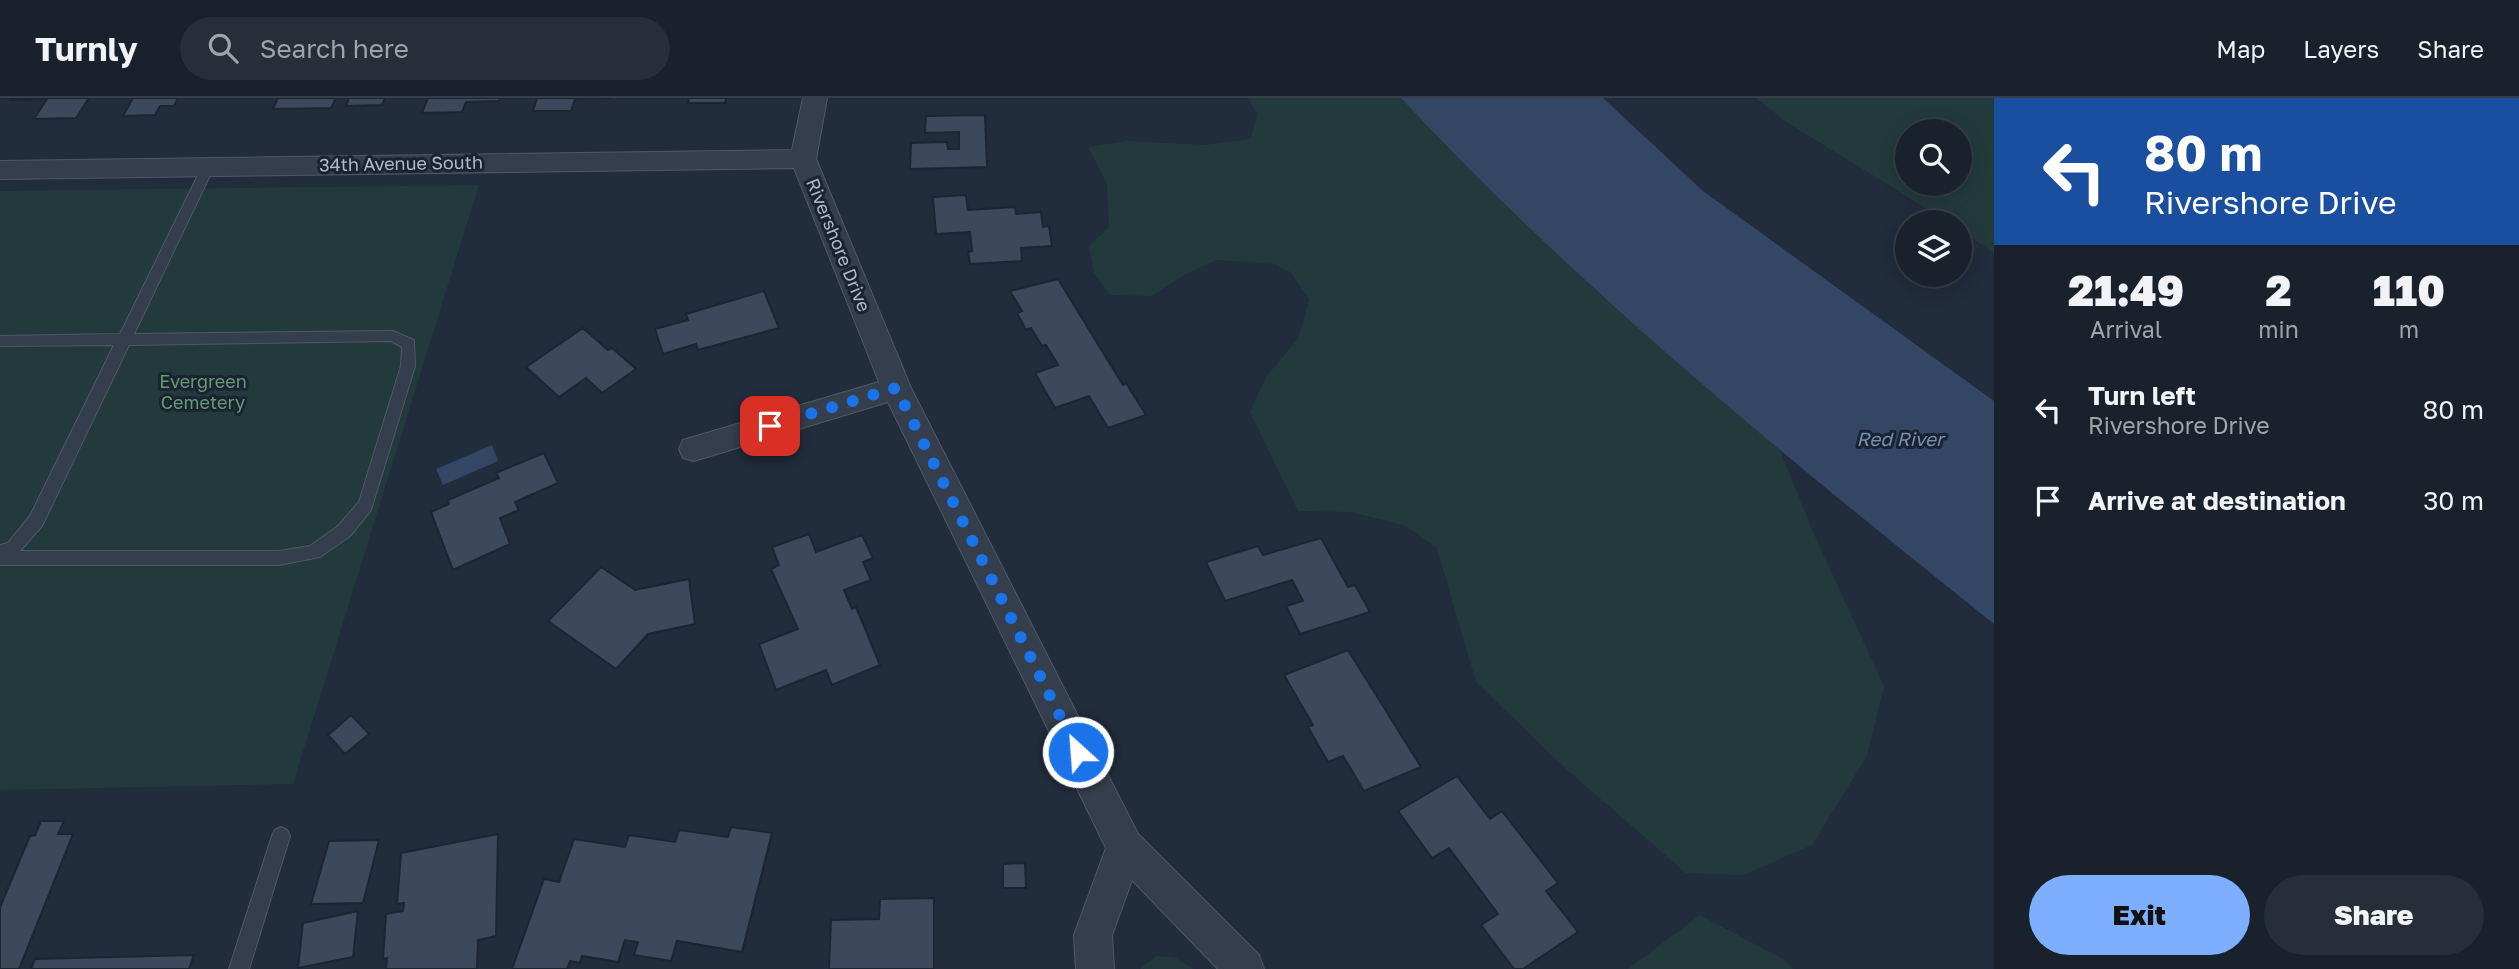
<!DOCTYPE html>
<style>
:root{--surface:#19212d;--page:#262e39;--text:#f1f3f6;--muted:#9fa3aa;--line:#373e49;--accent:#7eaefe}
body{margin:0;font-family:"Golos Text",sans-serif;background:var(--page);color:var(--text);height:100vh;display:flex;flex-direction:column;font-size:26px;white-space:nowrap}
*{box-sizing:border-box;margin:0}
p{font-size:23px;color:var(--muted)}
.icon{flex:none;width:38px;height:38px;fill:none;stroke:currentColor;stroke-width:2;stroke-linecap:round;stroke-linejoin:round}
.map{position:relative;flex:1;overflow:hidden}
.panel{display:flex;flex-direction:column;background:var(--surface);width:525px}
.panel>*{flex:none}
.banner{background:#1a4fa0;color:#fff;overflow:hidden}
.tools{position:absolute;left:1895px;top:21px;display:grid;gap:14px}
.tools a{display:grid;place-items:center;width:77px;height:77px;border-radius:50%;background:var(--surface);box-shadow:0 4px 18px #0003,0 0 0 2px var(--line);font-size:35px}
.pin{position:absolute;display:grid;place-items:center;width:60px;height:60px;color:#fff;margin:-30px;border-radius:14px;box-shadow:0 4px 10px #0006}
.me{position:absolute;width:77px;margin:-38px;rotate:334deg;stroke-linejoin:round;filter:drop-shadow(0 0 5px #0008)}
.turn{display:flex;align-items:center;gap:24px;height:147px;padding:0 35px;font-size:32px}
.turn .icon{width:91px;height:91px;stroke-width:2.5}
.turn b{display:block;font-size:49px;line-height:60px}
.eta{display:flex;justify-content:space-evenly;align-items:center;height:119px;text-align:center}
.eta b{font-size:42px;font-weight:800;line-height:49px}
.button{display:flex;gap:14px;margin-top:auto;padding:14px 35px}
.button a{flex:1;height:80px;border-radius:42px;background:var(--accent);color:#111;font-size:28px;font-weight:800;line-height:80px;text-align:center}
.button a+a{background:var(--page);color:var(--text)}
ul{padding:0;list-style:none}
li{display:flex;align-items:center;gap:21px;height:91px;padding:0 35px}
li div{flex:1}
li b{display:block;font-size:26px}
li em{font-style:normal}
header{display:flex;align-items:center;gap:42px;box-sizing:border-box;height:98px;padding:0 35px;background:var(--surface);border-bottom:2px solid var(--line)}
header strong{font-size:33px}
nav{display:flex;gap:38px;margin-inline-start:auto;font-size:24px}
.search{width:490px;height:63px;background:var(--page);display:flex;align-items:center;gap:18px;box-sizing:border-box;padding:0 24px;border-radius:38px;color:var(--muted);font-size:26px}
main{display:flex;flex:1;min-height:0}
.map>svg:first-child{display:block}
</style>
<header>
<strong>Turnly</strong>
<div class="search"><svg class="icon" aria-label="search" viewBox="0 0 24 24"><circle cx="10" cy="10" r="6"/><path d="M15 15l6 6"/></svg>Search here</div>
<nav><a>Map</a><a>Layers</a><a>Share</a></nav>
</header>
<main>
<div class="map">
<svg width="1994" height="871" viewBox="0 0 1994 871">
<rect width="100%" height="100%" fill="#212c3c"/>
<!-- green -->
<path fill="#233a3d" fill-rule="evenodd" d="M 1248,0 L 1401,0 L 1594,191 L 1780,352 L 1813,434 L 1884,588 L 1867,658 L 1812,747 L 1743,777 L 1686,775 L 1565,670 L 1476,584 L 1437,450 L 1406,428 L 1351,414 L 1298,413 L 1250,314 L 1266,279 L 1299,239 L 1309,201 L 1290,174 L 1275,166 L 1217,162 L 1188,175 L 1151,198 L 1110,197 L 1094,175 L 1089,148 L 1109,129 L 1107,86 L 1088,49 L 1127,43 L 1205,47 L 1251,41 L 1257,16 Z
M 1756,0 L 1994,0 L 1994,155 L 1960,132 L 1960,124 L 1948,124 L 1785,23 ZM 1960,33 L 1960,86 L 1908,86 L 1908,33 Z
M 479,87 L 293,686 L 0,692 L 0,93 Z
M 1700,817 L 1783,861 L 1793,871 L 1628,871 Z
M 1156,858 L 1174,859 L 1193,871 L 1140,871 Z"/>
<!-- water -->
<path fill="#334765" d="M 1401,0 L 1603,0 L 1703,93 L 1994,303 L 1994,526 C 1788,361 1581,193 1401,0 Z
M 492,347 L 498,363 L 443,387 L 436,371 Z"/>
<!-- building -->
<path fill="#3c495c" stroke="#1c2533" stroke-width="2" d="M 11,0 L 89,0 L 76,20 L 34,21 L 47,1 L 10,2 Z
M 133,0 L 178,0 L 174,8 L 160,8 L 155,17 L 123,18 Z
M 278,0 L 336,0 L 331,10 L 273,11 Z
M 349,0 L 385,0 L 382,7 L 346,8 Z
M 428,0 L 500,0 L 499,3 L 466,4 L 462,14 L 422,15 Z
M 537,0 L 613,0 L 575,1 L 571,13 L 533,13 Z
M 689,0 L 726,0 L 725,5 L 688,5 Z
M 985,17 L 987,69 L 910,71 L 911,45 L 947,44 L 948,51 L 959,51 L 959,34 L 925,35 L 926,18 Z
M 966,97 L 968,112 L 1015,109 L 1016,116 L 1041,114 L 1043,129 L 1049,128 L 1052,148 L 1021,150 L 1022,163 L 970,166 L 968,154 L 972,153 L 970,134 L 936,136 L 933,99 Z
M 1058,181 L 1123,287 L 1126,285 L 1146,317 L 1108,330 L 1089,298 L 1055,310 L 1035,275 L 1058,267 L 1046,247 L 1042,248 L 1031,230 L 1026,232 L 1017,215 L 1022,213 L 1010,193 Z
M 764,193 L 779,230 L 698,252 L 696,246 L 663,256 L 655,231 L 688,222 L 686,216 Z
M 583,230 L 608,252 L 612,250 L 636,271 L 602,295 L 586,280 L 559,299 L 526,269 Z
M 544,355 L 558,385 L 515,404 L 519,412 L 500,420 L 510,446 L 453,472 L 431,414 L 449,406 L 448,402 L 499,380 L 496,375 Z
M 809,436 L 816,454 L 862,437 L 873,460 L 863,464 L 871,482 L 844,492 L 852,511 L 856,509 L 880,567 L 832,587 L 826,572 L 776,592 L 759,546 L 798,531 L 771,471 L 779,467 L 772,449 Z
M 1321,440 L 1348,489 L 1355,487 L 1370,514 L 1300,536 L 1286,508 L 1303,503 L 1292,482 L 1225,503 L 1206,464 L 1258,448 L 1263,457 Z
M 601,469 L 635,492 L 689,481 L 695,526 L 648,536 L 616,571 L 548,523 Z
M 1348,552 L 1421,669 L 1364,693 L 1343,658 L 1328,664 L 1308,629 L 1313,627 L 1284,577 Z
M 351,617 L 369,636 L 345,656 L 328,637 Z
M 1457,678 L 1490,721 L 1502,713 L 1558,785 L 1546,793 L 1578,834 L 1523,871 L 1514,871 L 1481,827 L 1498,816 L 1449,750 L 1432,760 L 1398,713 Z
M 41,723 L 64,723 L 58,736 L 73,736 L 19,871 L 0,871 L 0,809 L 30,738 L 35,737 Z
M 731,729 L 772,735 L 742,854 L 677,843 L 671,863 L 634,857 L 638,844 L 625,842 L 618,864 L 582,858 L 580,865 L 570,863 L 567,871 L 512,871 L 544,781 L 559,784 L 574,741 L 625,749 L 629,737 L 675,744 L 679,732 L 728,739 Z
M 498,736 L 496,838 L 478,842 L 477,871 L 386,871 L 387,860 L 383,861 L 386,816 L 403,813 L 404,805 L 397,806 L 401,755 Z
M 379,742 L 363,805 L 311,806 L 329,743 Z
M 1025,765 L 1026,790 L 1003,790 L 1003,766 Z
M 934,800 L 934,871 L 829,871 L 831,822 L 879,821 L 880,801 Z
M 358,813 L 353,859 L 298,870 L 303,825 Z
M 194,857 L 189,871 L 31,871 L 35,861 Z"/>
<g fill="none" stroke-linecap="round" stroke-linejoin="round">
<!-- service casing -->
<g stroke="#505967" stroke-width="2">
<path id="service" d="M 208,65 L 214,69 L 134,236 L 393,233 L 414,242 L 415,268 L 371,412 L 350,438 L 320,459 L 279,467 L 0,467 L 0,447 L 8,445 L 30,418 L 114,247 L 0,248 L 0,238 L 120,236 L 202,69 ZM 391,243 L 402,249 L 401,268 L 359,404 L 338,428 L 310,448 L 279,453 L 20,453 L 42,428 L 129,247 Z
M 281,729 L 287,732 L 290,738 L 249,871 L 229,871 L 272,738 L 275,732 Z"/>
</g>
<!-- minor casing -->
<g stroke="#505967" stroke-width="2">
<path id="minor" d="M 803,0 L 827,0 L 816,61 L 911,290 L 1138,736 L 1259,857 L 1264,871 L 1218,871 L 1132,782 L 1112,837 L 1114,871 L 1076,871 L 1074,837 L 1106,750 L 888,304 L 694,363 L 683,360 L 679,351 L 683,342 L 879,284 L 794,70 L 0,81 L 0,63 L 792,52 Z"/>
</g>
<!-- service -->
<use href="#service" fill="#343e4c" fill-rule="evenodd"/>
<!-- minor -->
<use href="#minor" fill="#343e4c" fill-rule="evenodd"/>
</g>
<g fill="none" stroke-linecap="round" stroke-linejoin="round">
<!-- route -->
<path stroke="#1a73e8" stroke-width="12" stroke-dasharray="0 21.6" d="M 770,328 L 896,290 L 1078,654"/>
</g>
<g text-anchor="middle" stroke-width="6" stroke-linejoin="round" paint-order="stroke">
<!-- street labels -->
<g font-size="18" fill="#b0b9c8" stroke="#1a2331">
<text transform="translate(401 66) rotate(-1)" y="6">34th Avenue South</text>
<text transform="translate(838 147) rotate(68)" y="6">Rivershore Drive</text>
</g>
<!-- park labels -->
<g font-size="18" fill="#659b72" stroke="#1a2331">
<text x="203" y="290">Evergreen<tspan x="203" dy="21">Cemetery</tspan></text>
</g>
<!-- water labels -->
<g font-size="19" font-style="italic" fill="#758eb2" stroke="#1a2331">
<text x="1900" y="348">Red River</text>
</g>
</g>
</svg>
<div class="tools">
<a><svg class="icon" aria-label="search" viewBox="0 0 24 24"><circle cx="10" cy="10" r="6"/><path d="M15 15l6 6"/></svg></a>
<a><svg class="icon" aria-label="layers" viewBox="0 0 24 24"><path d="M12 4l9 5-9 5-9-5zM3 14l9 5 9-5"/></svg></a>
</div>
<div class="pin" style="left:770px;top:328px;background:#d93025"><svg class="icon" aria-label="arrive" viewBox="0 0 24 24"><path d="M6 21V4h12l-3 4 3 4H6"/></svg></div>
<svg class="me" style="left:1078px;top:654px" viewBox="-20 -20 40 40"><circle r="17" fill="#1a73e8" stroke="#fff" stroke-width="3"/><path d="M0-11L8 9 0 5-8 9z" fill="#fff"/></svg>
</div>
<section class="panel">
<div class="banner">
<div class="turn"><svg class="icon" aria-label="left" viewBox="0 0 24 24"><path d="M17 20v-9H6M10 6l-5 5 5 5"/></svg><div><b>80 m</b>Rivershore Drive</div></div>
</div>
<div class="eta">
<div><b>21:49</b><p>Arrival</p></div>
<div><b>2</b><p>min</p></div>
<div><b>110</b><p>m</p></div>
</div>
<ul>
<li><svg class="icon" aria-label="left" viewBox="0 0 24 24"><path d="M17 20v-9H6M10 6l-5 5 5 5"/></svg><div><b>Turn left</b><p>Rivershore Drive</p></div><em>80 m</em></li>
<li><svg class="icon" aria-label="arrive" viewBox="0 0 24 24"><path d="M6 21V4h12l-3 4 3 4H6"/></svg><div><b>Arrive at destination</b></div><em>30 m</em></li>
</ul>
<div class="button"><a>Exit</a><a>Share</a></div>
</section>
</main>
